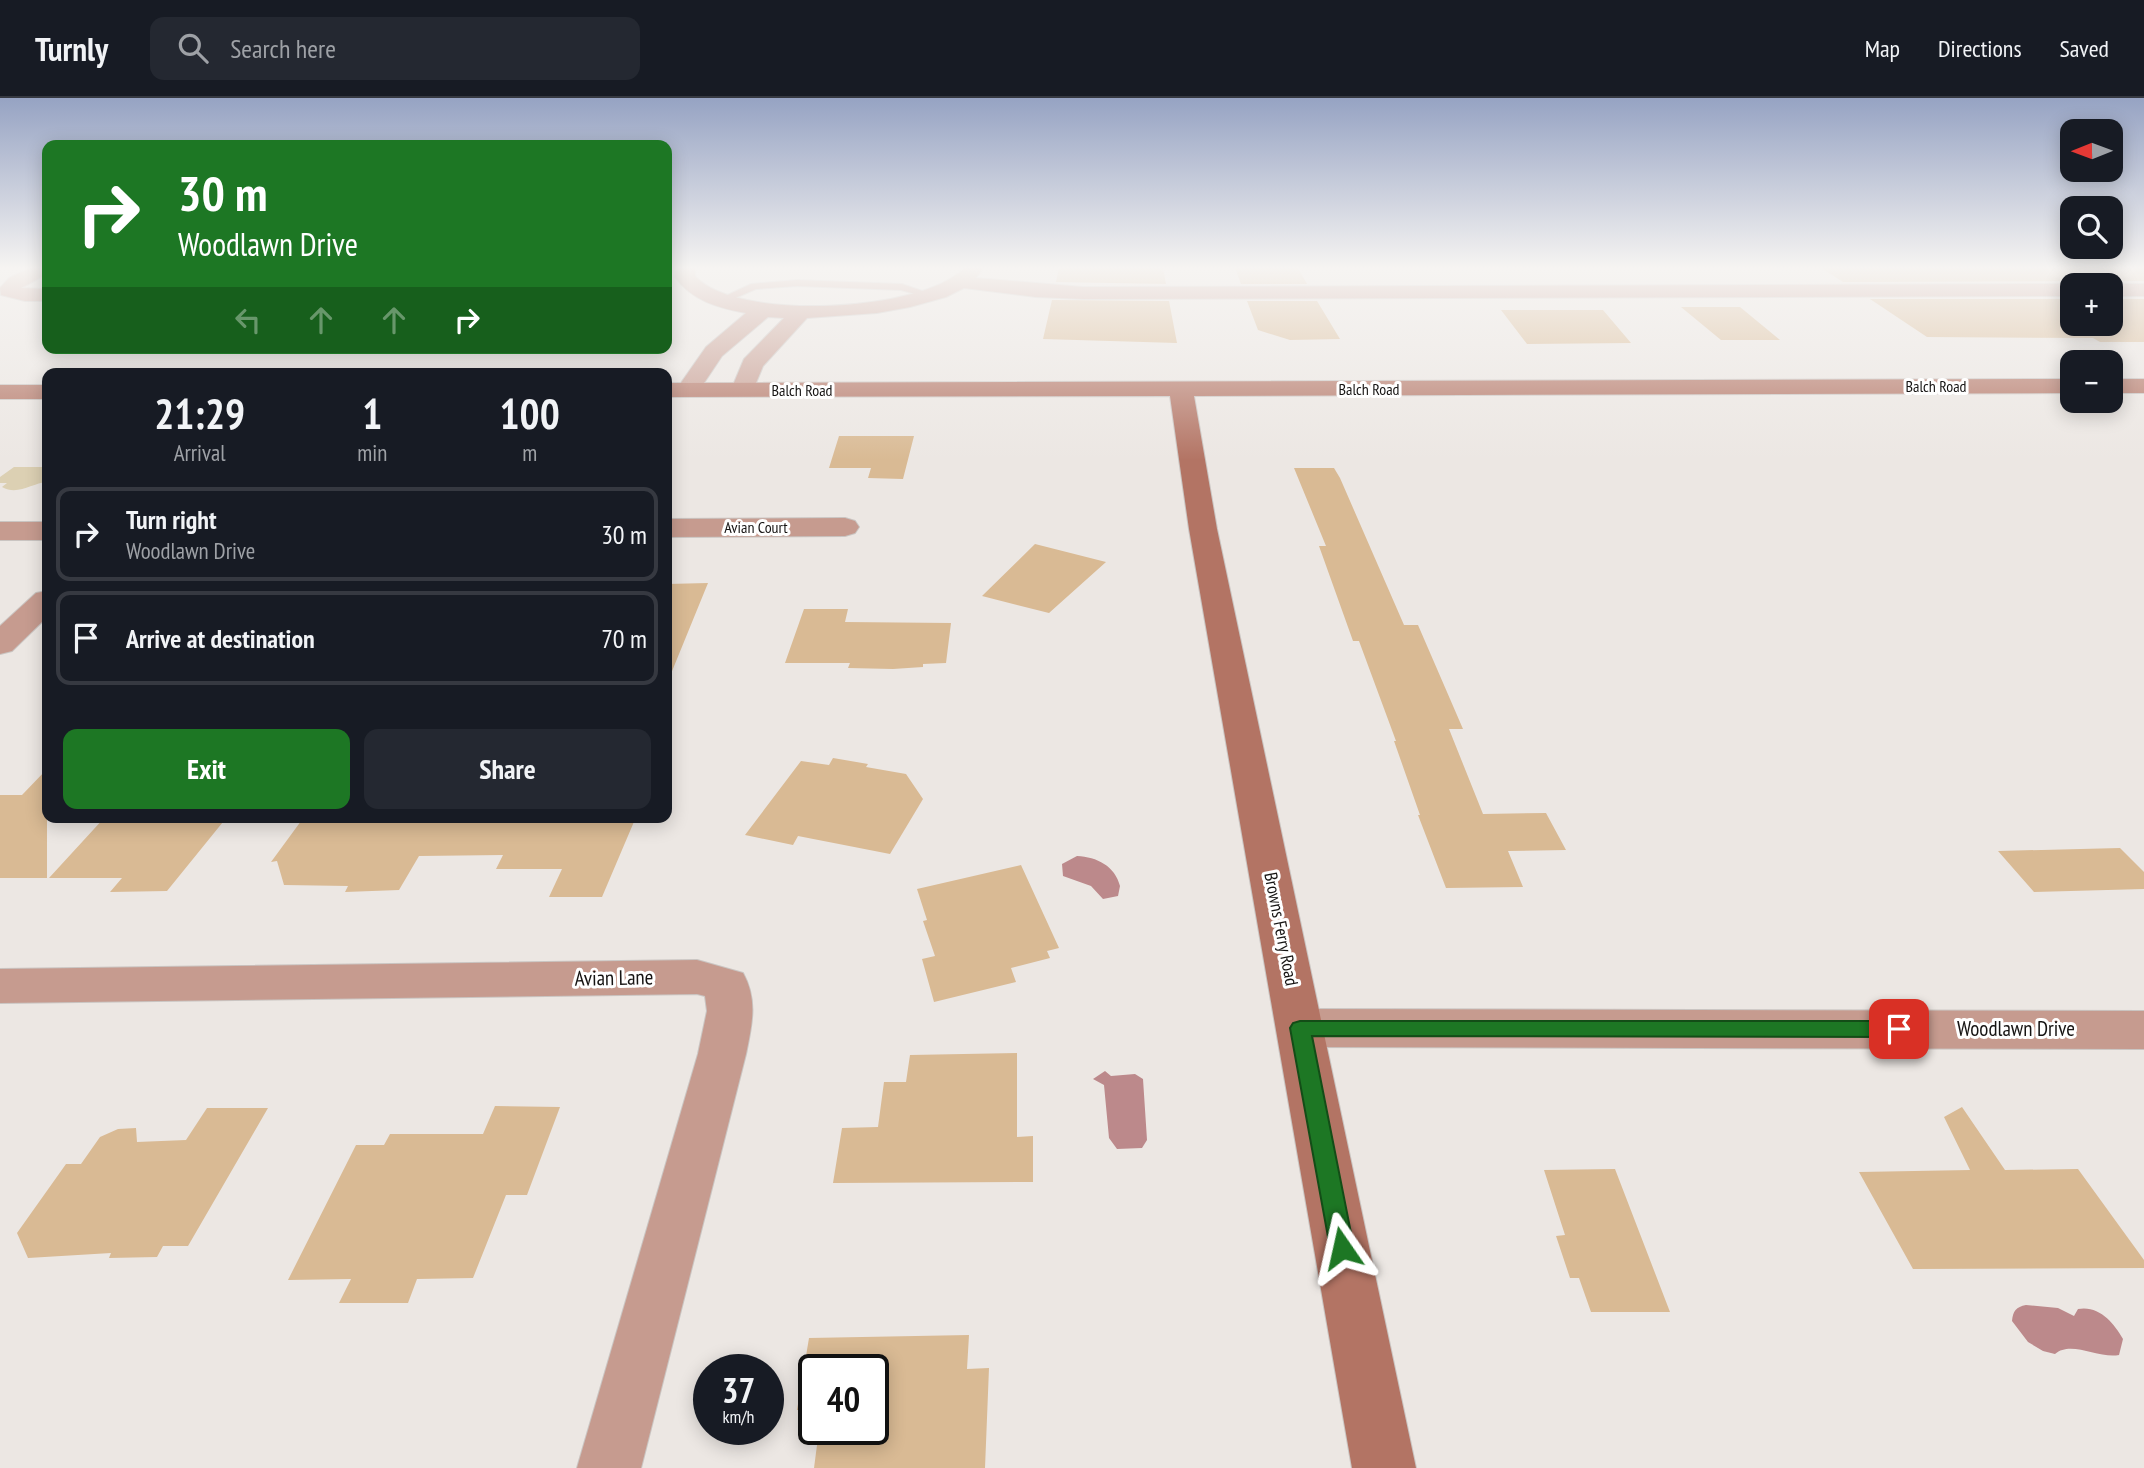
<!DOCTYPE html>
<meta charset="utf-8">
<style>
:root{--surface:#171b24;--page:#242831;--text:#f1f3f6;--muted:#9ea1a6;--line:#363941;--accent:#1d7724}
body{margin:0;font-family:"PT Sans Narrow",sans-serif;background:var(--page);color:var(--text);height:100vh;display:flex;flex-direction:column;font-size:26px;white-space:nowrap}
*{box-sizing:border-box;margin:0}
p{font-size:23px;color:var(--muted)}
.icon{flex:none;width:38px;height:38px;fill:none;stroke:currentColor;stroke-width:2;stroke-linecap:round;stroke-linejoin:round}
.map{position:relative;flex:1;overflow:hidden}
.panel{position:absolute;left:42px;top:270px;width:630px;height:455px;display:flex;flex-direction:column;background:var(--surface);border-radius:14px;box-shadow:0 4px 18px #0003}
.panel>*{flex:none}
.hud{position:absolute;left:42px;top:42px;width:630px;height:214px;border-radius:14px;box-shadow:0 4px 18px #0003;background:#1d7724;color:#fff;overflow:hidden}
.needle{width:46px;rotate:269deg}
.fabs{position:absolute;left:2060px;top:21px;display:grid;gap:14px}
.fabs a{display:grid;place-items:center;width:63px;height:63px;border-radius:14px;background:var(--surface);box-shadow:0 4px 18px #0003;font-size:35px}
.speed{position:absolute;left:693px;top:1256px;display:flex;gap:14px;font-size:35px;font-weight:700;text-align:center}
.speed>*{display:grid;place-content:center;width:91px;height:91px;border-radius:50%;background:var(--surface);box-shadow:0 4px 18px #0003;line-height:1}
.speed small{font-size:18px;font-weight:400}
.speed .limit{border:4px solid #111;border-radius:10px;background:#fff;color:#111}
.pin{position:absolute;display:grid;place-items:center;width:60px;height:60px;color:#fff;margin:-30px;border-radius:14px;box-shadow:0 4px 10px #0006}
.me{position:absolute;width:77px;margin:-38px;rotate:349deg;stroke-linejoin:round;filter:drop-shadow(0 0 5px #0008)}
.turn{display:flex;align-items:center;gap:24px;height:147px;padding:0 21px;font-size:32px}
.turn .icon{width:91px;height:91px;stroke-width:2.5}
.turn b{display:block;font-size:49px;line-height:60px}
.lanes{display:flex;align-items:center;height:66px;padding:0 21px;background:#0003;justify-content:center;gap:35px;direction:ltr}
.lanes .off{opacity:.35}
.eta{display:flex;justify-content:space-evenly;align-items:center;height:119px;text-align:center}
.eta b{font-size:42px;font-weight:600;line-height:49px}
.cta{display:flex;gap:14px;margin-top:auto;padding:14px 21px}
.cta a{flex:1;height:80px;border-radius:14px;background:var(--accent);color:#fff;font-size:28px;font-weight:600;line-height:80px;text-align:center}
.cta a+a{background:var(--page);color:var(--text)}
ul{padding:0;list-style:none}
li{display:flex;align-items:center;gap:21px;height:94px;margin:0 14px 10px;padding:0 7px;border:4px solid var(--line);border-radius:14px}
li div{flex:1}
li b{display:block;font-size:26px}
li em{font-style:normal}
header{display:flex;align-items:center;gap:42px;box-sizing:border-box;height:98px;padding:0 35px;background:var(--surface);border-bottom:2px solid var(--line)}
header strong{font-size:33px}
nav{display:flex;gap:38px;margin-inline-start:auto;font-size:24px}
.search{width:490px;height:63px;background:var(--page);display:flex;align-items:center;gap:18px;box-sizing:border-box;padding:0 24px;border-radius:14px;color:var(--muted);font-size:26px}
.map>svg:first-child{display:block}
</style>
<header>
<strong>Turnly</strong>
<div class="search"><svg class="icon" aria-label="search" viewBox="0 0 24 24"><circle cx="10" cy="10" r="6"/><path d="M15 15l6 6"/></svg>Search here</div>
<nav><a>Map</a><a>Directions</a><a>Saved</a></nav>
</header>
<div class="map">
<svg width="2144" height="1370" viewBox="0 0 2144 1370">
<rect width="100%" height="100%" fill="#ece7e3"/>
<!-- green -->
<path fill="#dcd0b3" d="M 14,369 L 47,369 L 47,384 C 32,385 18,398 2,389 L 7,385 L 0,385 L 0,379 Z"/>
<!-- water -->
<path fill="#bc898b" d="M 1077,758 C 1097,759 1115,768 1120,788 L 1118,798 L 1103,801 L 1091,788 L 1063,778 L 1062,766 Z
M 1105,973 L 1111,978 L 1135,976 L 1143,981 L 1147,1042 L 1142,1050 L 1117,1051 L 1109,1040 L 1104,987 L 1093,981 Z
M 2026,1207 L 2058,1210 L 2074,1218 L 2078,1211 C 2099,1207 2114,1225 2123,1241 L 2119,1257 C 2099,1261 2071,1242 2055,1256 L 2043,1253 L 2028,1244 L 2012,1223 C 2013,1213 2016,1209 2026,1207 Z"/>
<!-- building -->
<path fill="#d9ba94" d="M 1059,170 L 1163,170 L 1166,186 L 1056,184 Z
M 1235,170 L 1298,170 L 1307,186 L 1241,186 Z
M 1821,170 L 2144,170 L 2144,183 L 2109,183 L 2102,187 L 2080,187 L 2072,183 L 1843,184 Z
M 1870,201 L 2072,201 L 2072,226 L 2110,226 L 2110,201 L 2144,201 L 2144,244 L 2100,244 L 2093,240 L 1927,239 Z
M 1052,202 L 1169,203 L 1177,245 L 1043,241 Z
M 1247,203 L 1317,203 L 1340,241 L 1290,242 L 1258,232 Z
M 1681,209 L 1740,209 L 1780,242 L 1721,242 Z
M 1501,212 L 1603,212 L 1631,245 L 1527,246 Z
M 839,338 L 914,338 L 903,381 L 868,380 L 871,370 L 829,370 Z
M 1294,370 L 1334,370 L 1340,380 L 1404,527 L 1418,527 L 1463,631 L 1449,631 L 1483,716 L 1546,715 L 1566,752 L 1508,753 L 1523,789 L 1446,790 L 1418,717 L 1420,717 L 1394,643 L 1396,643 L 1359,543 L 1353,543 L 1319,448 L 1326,448 Z
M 1035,446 L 1106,464 L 1049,515 L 982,498 Z
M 708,485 L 668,583 L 667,583 L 667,486 Z
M 804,511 L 848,511 L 845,524 L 951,525 L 946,565 L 923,566 L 923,569 L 893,571 L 848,570 L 850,565 L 785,565 Z
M 833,660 L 868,666 L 866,669 L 906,676 L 923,701 L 890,756 L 798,738 L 793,747 L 745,737 L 801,663 L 829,667 Z
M 47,671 L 47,780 L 0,780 L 0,697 L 22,697 Z
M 105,719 L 227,719 L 167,793 L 110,794 L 122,780 L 49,780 Z
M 304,719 L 636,719 L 602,799 L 549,799 L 562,771 L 496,771 L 503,757 L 419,758 L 399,792 L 345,794 L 348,788 L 284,787 L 277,763 L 271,764 Z
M 2120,750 L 2144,774 L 2144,791 L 2034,794 L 1998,753 Z
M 1021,767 L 1059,850 L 1047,853 L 1050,860 L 1011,870 L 1016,884 L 934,904 L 922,861 L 935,858 L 923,823 L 927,822 L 917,791 Z
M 1017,955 L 1017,1039 L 1033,1038 L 1033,1084 L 833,1085 L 842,1030 L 878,1029 L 884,984 L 906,984 L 910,957 Z
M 495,1008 L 560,1009 L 527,1097 L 506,1097 L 473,1180 L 417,1181 L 408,1205 L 339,1205 L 351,1181 L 288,1182 L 356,1047 L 384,1047 L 390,1036 L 483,1036 Z
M 1962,1009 L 2005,1072 L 2078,1071 L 2144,1162 L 2144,1170 L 1913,1171 L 1859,1074 L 1970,1072 L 1944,1019 Z
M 207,1010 L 268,1010 L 188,1148 L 163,1148 L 157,1159 L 109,1160 L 111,1155 L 28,1160 L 17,1135 L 66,1066 L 81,1066 L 100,1039 L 118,1031 L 136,1030 L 137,1044 L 186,1042 Z
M 1615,1071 L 1670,1214 L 1591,1214 L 1579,1180 L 1570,1180 L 1556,1138 L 1565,1137 L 1544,1072 Z
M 969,1237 L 967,1271 L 989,1270 L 985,1370 L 814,1370 L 819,1332 L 873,1332 L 873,1272 L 814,1272 L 814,1312 L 797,1312 L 809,1240 Z"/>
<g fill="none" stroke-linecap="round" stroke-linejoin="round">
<!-- lane casing -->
<g stroke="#cac5c2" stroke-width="2">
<path id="lane" d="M 797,182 L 902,186 L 934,197 L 929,200 L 901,192 L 797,188 L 756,191 L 726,204 L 717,202 L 751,186 Z"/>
</g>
<!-- street casing -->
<g stroke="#cac5c2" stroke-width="2">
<path id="street" d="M 30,170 L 47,170 L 47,176 L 21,190 L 47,191 L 47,203 L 25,203 L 1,197 L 0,190 L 9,180 Z
M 677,170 L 695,170 L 695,178 C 736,224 924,214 964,170 L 983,170 L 976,180 L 1083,189 L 2072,186 L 2077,187 L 2072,187 L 2072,198 L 1083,201 L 1036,199 L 964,190 L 946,199 L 910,209 L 877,215 L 807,220 L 763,268 L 751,297 L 735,297 L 731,292 L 744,261 L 784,220 L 768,219 L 722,258 L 696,297 L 680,297 L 676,292 L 706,249 L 746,215 C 719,210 692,203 675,179 Z
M 2110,186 L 2144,186 L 2144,198 L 2110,198 L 2110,187 L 2105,187 Z
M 845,420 L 855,423 L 859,429 L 855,435 L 845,438 L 667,439 L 667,421 Z
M 0,424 L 47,424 L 47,442 L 0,442 Z
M 47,493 L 47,519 L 12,553 L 0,556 L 0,528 L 36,495 Z
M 697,862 L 743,875 C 758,902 752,927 746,956 L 641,1370 L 577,1370 L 698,956 L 707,913 L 705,898 L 697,896 L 0,905 L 0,871 Z
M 1300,911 L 2144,913 L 2144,951 L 1300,949 L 1283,943 L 1276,930 L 1283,917 Z"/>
</g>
<!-- secondary casing -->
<g stroke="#cac5c2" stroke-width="2">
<path id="secondary" d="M 2072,281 L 2072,295 L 1194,298 L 1217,431 L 1416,1370 L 1352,1370 L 1189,431 L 1170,298 L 667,299 L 667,285 Z
M 2110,281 L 2144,281 L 2144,295 L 2110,295 Z
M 0,287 L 47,287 L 47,301 L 0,301 Z"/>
</g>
<!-- lane -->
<use href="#lane" fill="#c69b8f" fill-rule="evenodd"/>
<!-- street -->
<use href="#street" fill="#c69b8f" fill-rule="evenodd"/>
<!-- secondary -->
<use href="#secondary" fill="#b37464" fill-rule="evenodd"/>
</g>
<!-- sky -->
<linearGradient id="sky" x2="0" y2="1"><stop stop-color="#96a3c3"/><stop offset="0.47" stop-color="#f6f4f2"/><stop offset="1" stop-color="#f6f4f2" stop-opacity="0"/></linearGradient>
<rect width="2144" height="362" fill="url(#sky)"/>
<!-- route -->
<path fill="#1d7724" stroke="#134d17" stroke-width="2" d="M 1300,923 L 1899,923 L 1906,926 L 1909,931 L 1906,937 L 1899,939 L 1312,938 L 1354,1150 L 1350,1158 L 1342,1161 L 1334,1158 L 1330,1150 L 1290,930 L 1293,925 Z"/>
<g text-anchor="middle" stroke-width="6" stroke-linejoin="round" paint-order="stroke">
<!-- far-street labels -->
<g font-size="16" fill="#161413" stroke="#fff">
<text x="1936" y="294">Balch Road</text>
<text x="1369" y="297">Balch Road</text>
<text x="802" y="298">Balch Road</text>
<text x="756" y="435">Avian Court</text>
</g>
<!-- street labels -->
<g font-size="18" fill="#161413" stroke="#fff">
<text transform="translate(1281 831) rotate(79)" y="6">Browns Ferry Road</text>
</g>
<!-- near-street labels -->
<g font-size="21" fill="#161413" stroke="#fff">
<text transform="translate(614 880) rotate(-1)" y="7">Avian Lane</text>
<text x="2016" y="938">Woodlawn Drive</text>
</g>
</g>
</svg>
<div class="fabs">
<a><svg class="needle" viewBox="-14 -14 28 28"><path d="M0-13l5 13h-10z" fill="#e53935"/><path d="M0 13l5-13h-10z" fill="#9ea1a6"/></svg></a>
<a><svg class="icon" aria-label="search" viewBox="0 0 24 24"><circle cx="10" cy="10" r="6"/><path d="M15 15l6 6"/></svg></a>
<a>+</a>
<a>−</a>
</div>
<div class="speed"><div>37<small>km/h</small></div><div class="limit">40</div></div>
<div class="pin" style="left:1899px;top:931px;background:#d93025"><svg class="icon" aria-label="arrive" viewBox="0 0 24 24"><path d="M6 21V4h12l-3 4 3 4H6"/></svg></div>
<svg class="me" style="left:1342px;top:1150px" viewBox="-20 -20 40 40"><path d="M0-17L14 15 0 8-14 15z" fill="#1d7724" stroke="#fff" stroke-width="4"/></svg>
<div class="hud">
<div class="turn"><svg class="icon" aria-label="right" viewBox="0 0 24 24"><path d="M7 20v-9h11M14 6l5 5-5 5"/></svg><div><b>30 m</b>Woodlawn Drive</div></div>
<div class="lanes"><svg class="icon off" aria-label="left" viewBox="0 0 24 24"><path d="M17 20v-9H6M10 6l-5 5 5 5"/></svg><svg class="icon off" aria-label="ahead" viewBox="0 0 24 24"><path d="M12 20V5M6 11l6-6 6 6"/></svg><svg class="icon off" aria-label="ahead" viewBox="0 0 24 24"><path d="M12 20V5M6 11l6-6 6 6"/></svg><svg class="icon" aria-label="right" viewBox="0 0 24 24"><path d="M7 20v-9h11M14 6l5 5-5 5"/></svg></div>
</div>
<section class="panel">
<div class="eta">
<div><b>21:29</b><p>Arrival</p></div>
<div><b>1</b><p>min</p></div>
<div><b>100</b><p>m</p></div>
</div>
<ul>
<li><svg class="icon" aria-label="right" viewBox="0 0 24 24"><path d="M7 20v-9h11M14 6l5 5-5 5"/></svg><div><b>Turn right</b><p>Woodlawn Drive</p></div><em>30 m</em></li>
<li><svg class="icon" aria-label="arrive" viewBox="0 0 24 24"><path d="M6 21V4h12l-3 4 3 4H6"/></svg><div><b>Arrive at destination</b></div><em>70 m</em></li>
</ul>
<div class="cta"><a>Exit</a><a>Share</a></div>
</section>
</div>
